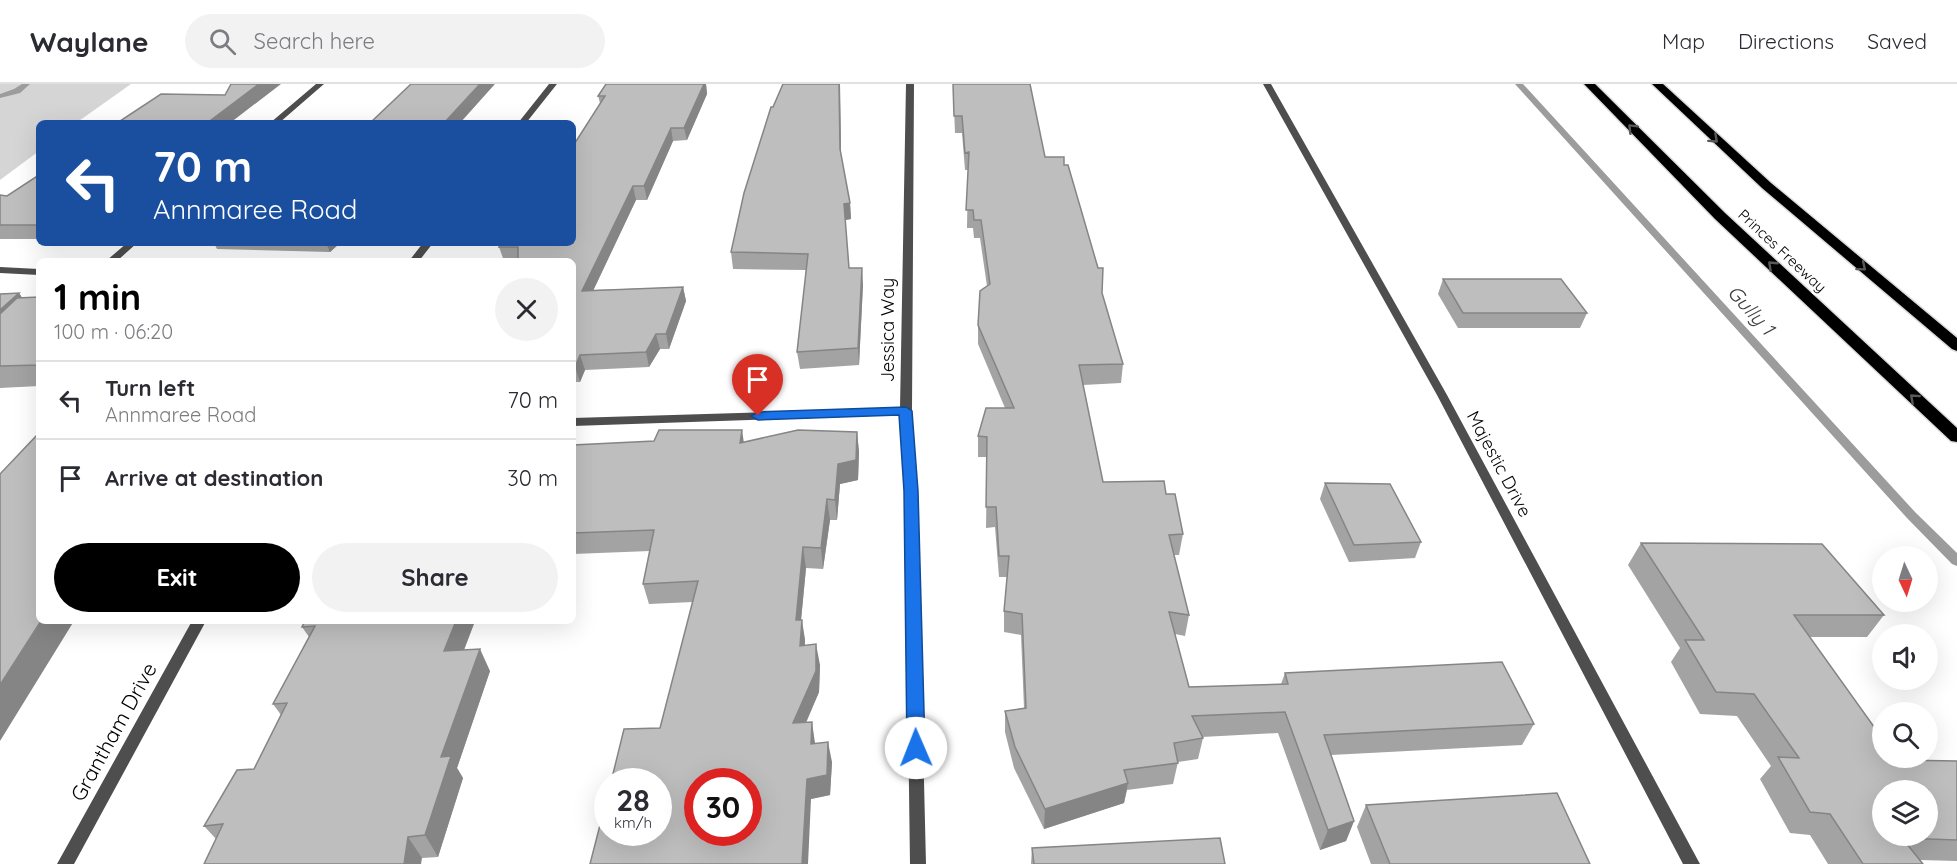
<!DOCTYPE html>
<meta charset="utf-8">
<style>
:root{--surface:#fff;--page:#f2f2f3;--text:#2b2b33;--muted:#7c7c81;--line:#e1e1e2;--accent:#000}
body{margin:0;font-family:Quicksand,sans-serif;background:var(--page);color:var(--text);height:100vh;display:flex;flex-direction:column;font-size:22px;white-space:nowrap}
*{box-sizing:border-box;margin:0}
p{font-size:20px;color:var(--muted)}
.icon{flex:none;width:33px;height:33px;fill:none;stroke:currentColor;stroke-width:2;stroke-linecap:round;stroke-linejoin:round}
.map{position:relative;flex:1;overflow:hidden}
.panel{position:absolute;left:36px;top:174px;width:540px;height:366px;display:flex;flex-direction:column;background:var(--surface);border-radius:9px;box-shadow:0 6px 24px #0002}
.panel>*{flex:none}
.top-card{position:absolute;left:36px;top:36px;width:540px;height:126px;border-radius:9px;box-shadow:0 6px 24px #0002;background:#1a4fa0;color:#fff;overflow:hidden}
.needle{width:39px;rotate:176deg}
.fabs{position:absolute;left:1872px;top:462px;display:grid;gap:12px}
.fabs a{display:grid;place-items:center;width:66px;height:66px;border-radius:50%;background:var(--surface);box-shadow:0 6px 24px #0002;font-size:30px}
.speed{position:absolute;left:594px;top:684px;display:flex;gap:12px;font-size:30px;font-weight:700;text-align:center}
.speed>*{display:grid;place-content:center;width:78px;height:78px;border-radius:50%;background:var(--surface);box-shadow:0 6px 24px #0002;line-height:1}
.speed small{font-size:15px;font-weight:400}
.speed .limit{border:9px solid #d22;background:#fff;color:#111}
.pin{position:absolute;display:grid;place-items:center;width:51px;height:51px;color:#fff;margin:-62px -26px;border-radius:50% 50% 50% 0;rotate:-45deg;box-shadow:0 0 6px #0007}
.pin .icon{rotate:45deg}
.me{position:absolute;width:66px;margin:-33px;rotate:359deg;stroke-linejoin:round;filter:drop-shadow(0 0 4px #0008)}
.turn{display:flex;align-items:center;gap:21px;height:126px;padding:0 18px;font-size:27px}
.turn .icon{width:78px;height:78px;stroke-width:2.5}
.turn b{display:block;font-size:42px;line-height:51px}
.round{display:grid;place-items:center;flex:none;width:63px;height:63px;border-radius:32px;background:var(--page)}
.headline{display:flex;align-items:center;justify-content:space-between;height:102px;padding:0 18px}
h1{font-size:36px;font-weight:800;line-height:45px;color:var(--accent)}
.primary-button{display:flex;gap:12px;margin-top:auto;padding:12px 18px}
.primary-button a{flex:1;height:69px;border-radius:36px;background:var(--accent);color:#fff;font-size:24px;font-weight:800;line-height:69px;text-align:center}
.primary-button a+a{background:var(--page);color:var(--text)}
ul{padding:0;list-style:none}
li{display:flex;align-items:center;gap:18px;height:78px;padding:0 18px;border-top:2px solid var(--line)}
li div{flex:1}
li b{display:block;font-size:22px}
li em{font-style:normal}
header{display:flex;align-items:center;gap:36px;box-sizing:border-box;height:84px;padding:0 30px;background:var(--surface);border-bottom:2px solid var(--line)}
header strong{font-size:28px}
nav{display:flex;gap:33px;margin-inline-start:auto;font-size:21px}
.search{width:420px;height:54px;background:var(--page);display:flex;align-items:center;gap:15px;box-sizing:border-box;padding:0 21px;border-radius:33px;color:var(--muted);font-size:22px}
.map>svg:first-child{display:block}
</style>
<header>
<strong>Waylane</strong>
<div class="search"><svg class="icon" aria-label="search" viewBox="0 0 24 24"><circle cx="10" cy="10" r="6"/><path d="M15 15l6 6"/></svg>Search here</div>
<nav><a>Map</a><a>Directions</a><a>Saved</a></nav>
</header>
<div class="map">
<svg width="1957" height="780" viewBox="0 0 1957 780">
<rect width="100%" height="100%" fill="#fff"/>
<!-- green -->
<path fill="#d5d5d5" d="M 0,0 L 131,0 L 76,39 L 39,39 L 39,67 L 0,96 Z"/>
<g fill="none" stroke-linecap="round" stroke-linejoin="round">
<!-- stream -->
<path fill="#9c9c9c" fill-rule="evenodd" d="M 22,0 L 30,0 L 20,9 L 0,14 L 0,10 L 14,5 Z
M 1515,0 L 1523,0 L 1915,428 L 1957,469 L 1957,482 L 1952,480 L 1907,434 Z"/>
<!-- motorway casing -->
<g stroke="#dbdbdb" stroke-width="3">
<path id="motorway" d="M 1584,0 L 1595,0 L 1725,129 L 1957,344 L 1957,358 L 1951,357 L 1715,135 Z
M 1652,0 L 1663,0 L 1771,99 L 1957,254 L 1957,267 L 1952,265 L 1762,104 Z"/>
</g>
<!-- minor -->
<path fill="#4e4e4e" fill-rule="evenodd" d="M 316,0 L 324,0 L 279,39 L 270,39 Z
M 906,0 L 914,0 L 912,327 L 917,407 L 926,780 L 910,780 L 905,407 L 901,331 L 573,342 L 573,334 L 900,324 Z
M 1263,0 L 1271,0 L 1447,311 L 1700,780 L 1683,780 L 1437,311 Z
M 127,159 L 137,159 L 117,177 L 106,177 Z
M 0,183 L 39,185 L 39,191 L 0,189 Z"/>
<!-- tertiary -->
<path fill="#4e4e4e" fill-rule="evenodd" d="M 549,0 L 557,0 L 526,39 L 518,39 Z
M 423,159 L 433,159 L 419,177 L 409,177 Z
M 192,537 L 206,537 L 74,780 L 57,780 Z"/>
<!-- motorway -->
<use href="#motorway" fill="#000" fill-rule="evenodd"/>
</g>
<!-- wall -->
<path fill="#a3a3a3" d="M 606,0 L 706,0 L 707,10 L 687,56 L 673,57 L 647,116 L 636,116 L 593,206 L 683,203 L 686,217 L 669,265 L 660,265 L 649,283 L 585,286 L 580,298 L 573,298 L 573,177 L 504,177 L 499,163 L 573,159 L 600,19 L 598,12 Z
M 840,0 L 841,71 L 850,119 L 851,135 L 845,136 L 849,184 L 863,200 L 859,281 L 800,285 L 797,268 L 806,186 L 733,185 L 731,168 Z
M 953,0 L 1045,73 L 1064,81 L 1123,280 L 1121,299 L 1083,301 L 1103,398 L 1166,410 L 1183,450 L 1179,471 L 1174,471 L 1189,531 L 1185,552 L 1175,550 L 1189,603 L 1281,600 L 1285,589 L 1534,640 L 1522,661 L 1331,671 L 1354,737 L 1346,757 L 1320,766 L 1278,649 L 1202,653 L 1203,654 L 1198,675 L 1178,678 L 1173,700 L 1127,706 L 1124,719 L 1044,745 L 1014,684 L 1005,648 L 1005,627 L 1024,624 L 1021,551 L 1004,548 L 1004,527 L 1007,493 L 999,493 L 995,443 L 986,444 L 987,373 L 978,373 L 978,352 L 1005,324 L 978,260 L 978,241 L 987,202 L 980,154 L 974,154 L 973,144 L 967,144 L 968,86 L 965,86 L 962,49 L 955,49 Z
M 39,91 L 39,155 L 0,155 L 0,111 L 7,112 Z
M 214,159 L 340,159 L 330,168 L 217,165 Z
M 1443,195 L 1587,229 L 1580,244 L 1458,244 L 1438,210 Z
M 19,209 L 22,214 L 39,213 L 39,302 L 0,304 L 0,210 Z
M 857,348 L 859,368 L 858,396 L 840,400 L 837,436 L 830,436 L 823,485 L 806,484 L 801,536 L 805,556 L 805,562 L 820,581 L 819,608 L 806,639 L 815,659 L 832,678 L 830,711 L 811,715 L 660,644 L 693,518 L 649,520 L 643,500 L 650,467 L 573,470 L 573,361 L 744,358 Z
M 1325,399 L 1421,458 L 1415,474 L 1349,478 L 1320,415 Z
M 1641,459 L 1884,531 L 1867,553 L 1809,553 L 1898,676 L 1957,677 L 1957,777 L 1920,776 L 1923,780 L 1828,780 L 1810,751 L 1790,749 L 1760,695 L 1771,682 L 1737,632 L 1700,630 L 1671,578 L 1680,564 L 1628,481 Z
M 305,537 L 475,537 L 464,566 L 490,587 L 457,684 L 463,694 L 438,773 L 422,774 L 216,755 L 204,742 L 254,685 L 281,631 L 273,620 L 309,553 L 302,543 Z
M 1366,721 L 1590,780 L 1371,780 L 1357,743 Z
M 1032,764 L 1225,780 L 1031,780 Z"/>
<!-- shaded-wall -->
<path fill="#858585" d="M 259,0 L 281,0 L 230,39 L 207,39 Z
M 480,0 L 495,0 L 460,39 L 444,39 Z
M 704,0 L 706,0 L 707,10 L 687,56 L 684,44 Z
M 839,0 L 840,0 L 841,80 L 840,65 Z
M 671,44 L 673,57 L 647,116 L 644,102 Z
M 633,102 L 636,116 L 586,222 L 582,207 Z
M 850,119 L 851,135 L 845,136 L 844,120 Z
M 326,159 L 340,159 L 330,168 Z
M 862,184 L 863,200 L 859,281 L 858,264 Z
M 683,203 L 686,217 L 669,265 L 666,250 Z
M 19,209 L 29,224 L 0,250 L 0,226 Z
M 656,250 L 660,265 L 649,283 L 646,268 Z
M 580,271 L 585,286 L 580,298 L 575,283 Z
M 742,346 L 745,366 L 740,359 Z
M 857,348 L 859,368 L 858,396 L 840,400 L 837,436 L 835,416 L 838,380 Z
M 827,415 L 830,436 L 823,485 L 821,464 Z
M 803,463 L 806,484 L 799,557 L 796,536 Z
M 802,536 L 805,556 L 804,583 L 800,562 Z
M 41,537 L 74,537 L 0,657 L 0,601 Z
M 456,537 L 475,537 L 455,589 L 444,567 Z
M 816,560 L 820,581 L 819,608 L 797,659 L 793,639 Z
M 480,565 L 490,587 L 457,684 L 463,694 L 438,773 L 425,751 L 441,673 Z
M 812,638 L 815,659 L 811,660 Z
M 828,658 L 832,678 L 830,711 L 811,715 L 808,780 L 802,780 L 807,695 Z
M 1128,699 L 1124,719 L 1044,745 L 1045,725 Z
M 1354,737 L 1346,757 L 1320,766 L 1328,746 Z
M 408,753 L 422,774 L 421,780 L 404,780 Z"/>
<!-- building -->
<path fill="#bebebe" stroke="#858585" stroke-width="1.5" fill-rule="evenodd" d="M 231,0 L 259,0 L 207,39 L 117,39 L 161,10 L 225,11 Z
M 411,0 L 480,0 L 444,39 L 370,39 Z
M 606,0 L 704,0 L 684,44 L 671,44 L 644,102 L 633,102 L 582,207 L 683,203 L 666,250 L 656,250 L 646,268 L 580,271 L 575,283 L 573,283 L 573,177 L 518,177 L 518,163 L 499,163 L 501,159 L 573,159 L 573,62 L 605,12 L 598,12 Z
M 783,0 L 839,0 L 840,65 L 850,119 L 844,120 L 849,184 L 862,184 L 858,264 L 797,268 L 808,170 L 731,168 L 744,109 L 771,23 L 773,23 Z
M 953,0 L 1030,0 L 1045,73 L 1064,73 L 1064,81 L 1068,81 L 1098,184 L 1103,184 L 1102,209 L 1123,280 L 1079,281 L 1103,398 L 1164,397 L 1166,410 L 1175,410 L 1183,450 L 1169,451 L 1189,531 L 1169,528 L 1189,603 L 1288,600 L 1285,589 L 1502,578 L 1534,640 L 1324,651 L 1354,737 L 1328,746 L 1285,628 L 1192,632 L 1203,654 L 1174,659 L 1178,679 L 1124,686 L 1128,699 L 1045,725 L 1015,663 L 1005,627 L 1026,624 L 1022,530 L 1004,527 L 1009,472 L 999,472 L 996,423 L 986,423 L 987,353 L 978,352 L 986,324 L 1014,324 L 978,241 L 980,207 L 990,200 L 981,136 L 974,136 L 973,126 L 966,126 L 969,68 L 965,69 L 962,32 L 954,32 Z
M 39,91 L 39,141 L 0,141 L 0,111 L 7,112 Z
M 1443,195 L 1561,195 L 1587,229 L 1463,229 Z
M 19,209 L 0,226 L 0,210 Z
M 39,213 L 39,281 L 0,282 L 0,230 L 17,214 Z
M 659,346 L 742,346 L 740,359 L 798,346 L 857,348 L 856,376 L 838,380 L 835,416 L 827,415 L 821,464 L 803,463 L 796,536 L 802,536 L 800,562 L 816,560 L 816,587 L 793,639 L 812,638 L 811,660 L 828,658 L 827,691 L 807,695 L 802,780 L 590,780 L 608,710 L 608,748 L 658,748 L 658,698 L 611,698 L 624,645 L 660,644 L 698,497 L 643,500 L 654,446 L 573,449 L 573,361 L 654,357 ZM 698,698 L 748,698 L 748,748 L 698,748 Z
M 39,349 L 39,537 L 41,537 L 0,601 L 0,390 Z
M 1325,399 L 1390,400 L 1421,458 L 1354,461 Z
M 1641,459 L 1822,460 L 1884,531 L 1794,531 L 1882,654 L 1882,674 L 1896,674 L 1898,676 L 1957,677 L 1957,756 L 1902,754 L 1923,780 L 1863,780 L 1830,730 L 1810,728 L 1778,673 L 1799,674 L 1754,610 L 1716,608 L 1685,556 L 1704,556 ZM 1882,706 L 1928,706 L 1928,752 L 1882,752 Z
M 305,537 L 456,537 L 444,567 L 480,565 L 441,673 L 451,672 L 425,751 L 408,753 L 404,780 L 204,780 L 223,740 L 204,742 L 237,686 L 254,685 L 287,619 L 273,620 L 315,542 L 302,543 Z
M 1557,709 L 1590,780 L 1390,780 L 1366,721 Z
M 1220,754 L 1225,780 L 1034,780 L 1032,764 Z"/>
<!-- one-way arrows -->
<defs><path id="oneway-chevron" d="M-2-3.5L2.5 0L-2 3.5" fill="none" stroke-width="1.6" stroke-linecap="round" stroke-linejoin="round" transform="scale(1.5)"/></defs>
<g stroke="#595959">
<use href="#oneway-chevron" transform="translate(1632 44) rotate(-135)"/>
<use href="#oneway-chevron" transform="translate(1714 55) rotate(42)"/>
<use href="#oneway-chevron" transform="translate(1772 181) rotate(-137)"/>
<use href="#oneway-chevron" transform="translate(1862 183) rotate(40)"/>
<use href="#oneway-chevron" transform="translate(1914 314) rotate(-138)"/>
</g>
<!-- route -->
<path fill="#1a73e8" stroke="#114b97" stroke-width="1.5" d="M 906,323 L 912,327 L 918,407 L 925,664 L 922,669 L 916,671 L 910,669 L 907,664 L 904,407 L 899,331 L 758,336 L 751,332 L 758,328 Z"/>
<g text-anchor="middle" stroke-width="5" stroke-linejoin="round" paint-order="stroke">
<!-- far-street labels -->
<g font-size="15" fill="#000" stroke="#fff">
<text transform="translate(1782 167) rotate(43)" y="5">Princes Freeway</text>
</g>
<!-- street labels -->
<g font-size="18" fill="#000" stroke="#fff">
<text transform="translate(888 246) rotate(-90)" y="6">Jessica Way</text>
<text transform="translate(1499 380) rotate(62)" y="6">Majestic Drive</text>
</g>
<!-- water labels -->
<g font-size="20" font-style="italic" fill="#3d3d3d" stroke="#fff">
<text transform="translate(1751 226) rotate(48)" y="7">Gully 1</text>
</g>
<!-- near-street labels -->
<g font-size="21" fill="#000" stroke="#fff">
<text transform="translate(114 648) rotate(-61)" y="7">Grantham Drive</text>
</g>
</g>
</svg>
<div class="fabs">
<a><svg class="needle" viewBox="-14 -14 28 28"><path d="M0-13l5 13h-10z" fill="#e53935"/><path d="M0 13l5-13h-10z" fill="#7c7c81"/></svg></a>
<a><svg class="icon" aria-label="sound" viewBox="0 0 24 24"><path d="M4 9h4l5-4v14l-5-4H4zM17 9q2 3 0 6"/></svg></a>
<a><svg class="icon" aria-label="search" viewBox="0 0 24 24"><circle cx="10" cy="10" r="6"/><path d="M15 15l6 6"/></svg></a>
<a><svg class="icon" aria-label="layers" viewBox="0 0 24 24"><path d="M12 4l9 5-9 5-9-5zM3 14l9 5 9-5"/></svg></a>
</div>
<div class="speed"><div>28<small>km/h</small></div><div class="limit">30</div></div>
<div class="pin" style="left:758px;top:332px;background:#d93025"><svg class="icon" aria-label="arrive" viewBox="0 0 24 24"><path d="M6 21V4h12l-3 4 3 4H6"/></svg></div>
<svg class="me" style="left:916px;top:664px" viewBox="-20 -20 40 40"><circle r="19" fill="#fff"/><path d="M0-13L10 11 0 6-10 11z" fill="#1a73e8"/></svg>
<div class="top-card">
<div class="turn"><svg class="icon" aria-label="left" viewBox="0 0 24 24"><path d="M17 20v-9H6M10 6l-5 5 5 5"/></svg><div><b>70 m</b>Annmaree Road</div></div>
</div>
<section class="panel">
<div class="headline"><div><h1>1 min</h1><p>100 m · 06:20</p></div><a class="round"><svg class="icon" aria-label="close" viewBox="0 0 24 24"><path d="M6 6l12 12M18 6L6 18"/></svg></a></div>
<ul>
<li><svg class="icon" aria-label="left" viewBox="0 0 24 24"><path d="M17 20v-9H6M10 6l-5 5 5 5"/></svg><div><b>Turn left</b><p>Annmaree Road</p></div><em>70 m</em></li>
<li><svg class="icon" aria-label="arrive" viewBox="0 0 24 24"><path d="M6 21V4h12l-3 4 3 4H6"/></svg><div><b>Arrive at destination</b></div><em>30 m</em></li>
</ul>
<div class="primary-button"><a>Exit</a><a>Share</a></div>
</section>
</div>
